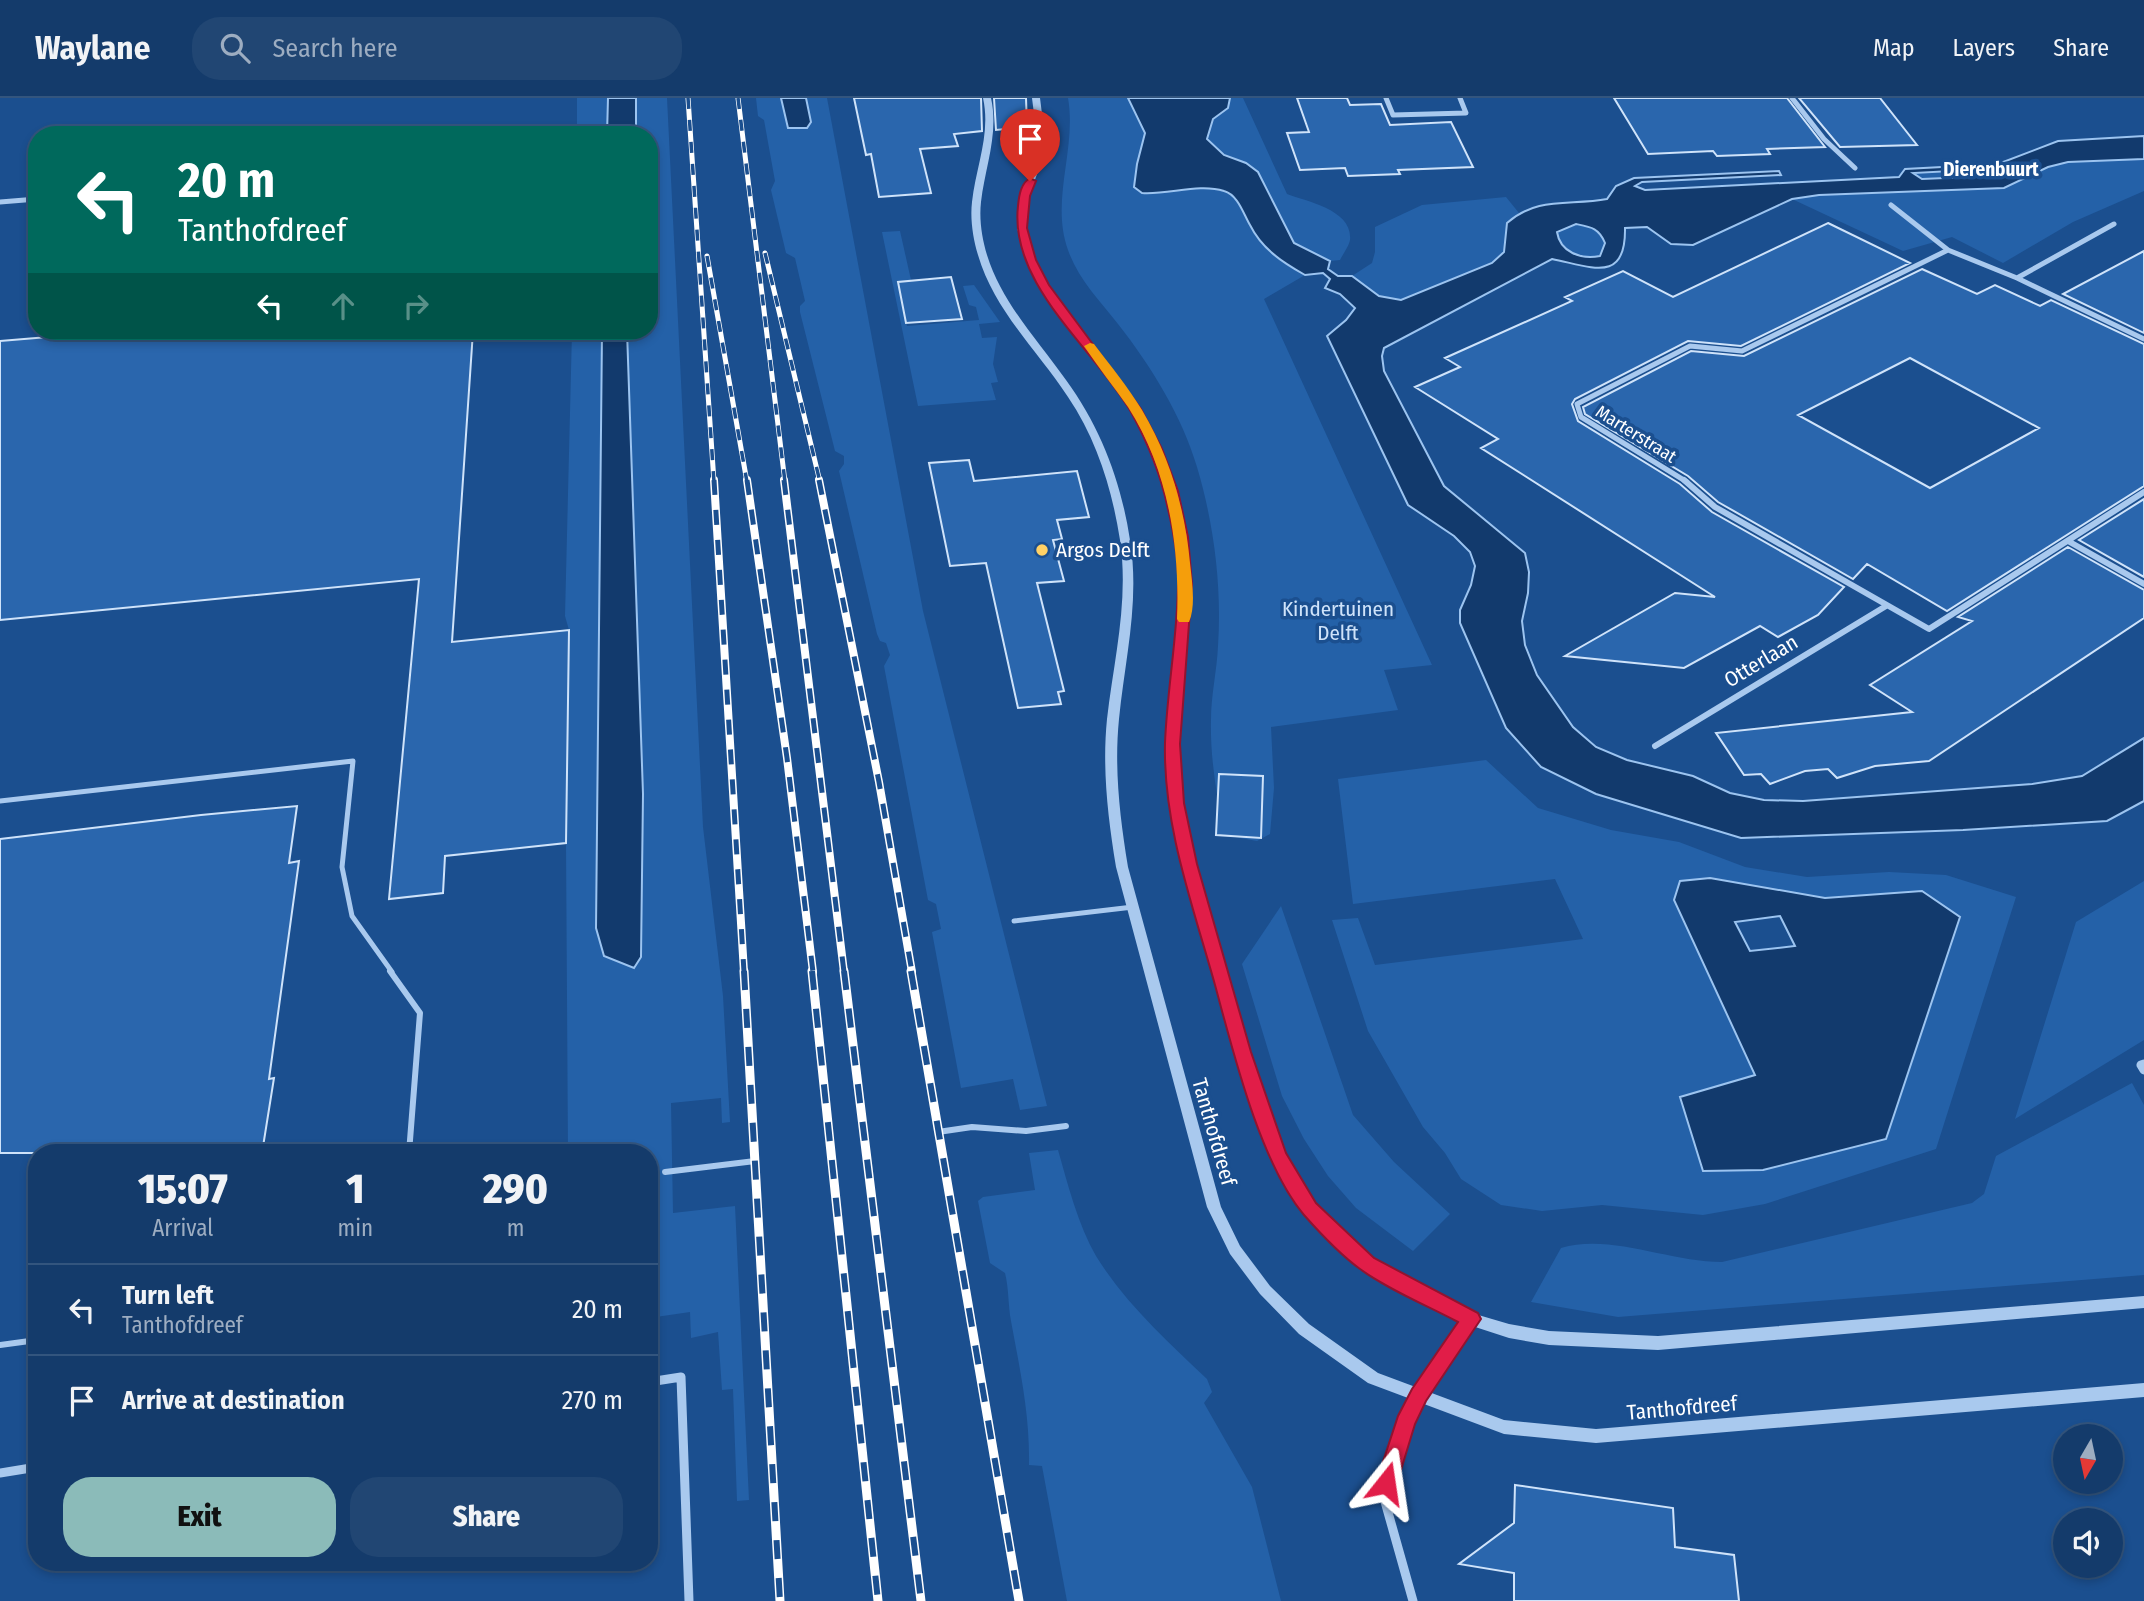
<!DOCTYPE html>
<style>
:root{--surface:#143b6b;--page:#214673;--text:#f1f3f6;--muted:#9dadc1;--line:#33557e;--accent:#8bbbb9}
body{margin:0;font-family:"Fira Sans Condensed",sans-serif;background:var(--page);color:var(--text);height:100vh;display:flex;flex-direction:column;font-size:26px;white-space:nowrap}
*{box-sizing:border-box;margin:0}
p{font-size:23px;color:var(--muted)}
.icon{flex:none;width:38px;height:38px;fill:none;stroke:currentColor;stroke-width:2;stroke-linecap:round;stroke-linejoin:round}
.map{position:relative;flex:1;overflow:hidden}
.drawer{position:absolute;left:28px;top:1046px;width:630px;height:427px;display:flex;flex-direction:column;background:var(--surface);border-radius:28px;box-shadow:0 4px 10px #0003,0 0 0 2px var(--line)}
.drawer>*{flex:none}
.guide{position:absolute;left:28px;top:28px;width:630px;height:214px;border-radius:28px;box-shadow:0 4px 10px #0003,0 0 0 2px var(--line);background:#00695c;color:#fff;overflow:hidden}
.needle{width:46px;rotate:189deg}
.buttons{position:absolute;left:2053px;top:1326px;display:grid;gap:14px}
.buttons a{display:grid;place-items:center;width:70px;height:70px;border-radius:50%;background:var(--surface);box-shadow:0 4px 10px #0003,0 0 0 2px var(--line);font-size:35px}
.pin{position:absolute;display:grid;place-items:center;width:60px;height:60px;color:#fff;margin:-72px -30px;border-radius:50% 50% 50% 0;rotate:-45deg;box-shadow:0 0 7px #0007}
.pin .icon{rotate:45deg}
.me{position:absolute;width:77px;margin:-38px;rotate:15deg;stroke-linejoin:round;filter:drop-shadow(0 0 5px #0008)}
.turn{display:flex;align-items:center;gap:24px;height:147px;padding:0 35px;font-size:32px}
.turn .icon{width:91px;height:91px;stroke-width:2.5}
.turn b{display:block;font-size:49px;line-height:60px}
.lanes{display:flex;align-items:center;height:66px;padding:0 35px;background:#0003;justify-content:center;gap:35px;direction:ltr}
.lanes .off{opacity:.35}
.eta{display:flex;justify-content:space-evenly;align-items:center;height:119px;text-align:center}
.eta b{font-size:42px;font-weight:800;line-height:49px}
.primary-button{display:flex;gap:14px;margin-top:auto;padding:14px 35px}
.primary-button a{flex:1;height:80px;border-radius:28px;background:var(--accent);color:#111;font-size:28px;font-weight:800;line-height:80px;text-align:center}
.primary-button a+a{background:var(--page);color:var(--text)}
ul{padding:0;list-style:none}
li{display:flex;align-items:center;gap:21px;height:91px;padding:0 35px;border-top:2px solid var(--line)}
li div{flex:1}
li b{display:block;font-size:26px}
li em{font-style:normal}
header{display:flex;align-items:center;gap:42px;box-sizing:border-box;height:98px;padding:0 35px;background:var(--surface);border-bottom:2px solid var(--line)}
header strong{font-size:33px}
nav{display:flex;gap:38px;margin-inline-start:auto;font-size:24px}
.search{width:490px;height:63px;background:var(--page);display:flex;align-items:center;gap:18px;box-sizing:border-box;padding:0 24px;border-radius:28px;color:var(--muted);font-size:26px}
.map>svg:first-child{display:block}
</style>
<header>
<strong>Waylane</strong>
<div class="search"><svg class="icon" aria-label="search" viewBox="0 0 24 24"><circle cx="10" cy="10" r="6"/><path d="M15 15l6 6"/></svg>Search here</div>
<nav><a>Map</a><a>Layers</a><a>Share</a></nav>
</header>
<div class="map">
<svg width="2144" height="1503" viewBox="0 0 2144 1503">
<rect width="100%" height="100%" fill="#1b4f8f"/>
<!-- green -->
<path fill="#2461a8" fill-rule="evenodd" d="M 577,0 L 608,0 L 607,37 L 577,37 Z
M 636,0 L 667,0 L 703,729 L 723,898 L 730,1024 L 722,1025 L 721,1000 L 671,1005 L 673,1115 L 735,1108 L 749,1402 L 737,1403 L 733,1291 L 722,1292 L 718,1234 L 691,1240 L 690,1214 L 649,1220 L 649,1055 L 568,1055 L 566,745 L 569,532 L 565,518 L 572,233 L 602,233 L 599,418 L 634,870 L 641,859 L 643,696 L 627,233 L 649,233 L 649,37 L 636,37 Z
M 756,0 L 781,0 L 788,30 L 807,30 L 810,26 L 806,0 L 827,0 L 923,513 L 1047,1008 L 1020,1012 L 1013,981 L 961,990 L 932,834 L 941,831 L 936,806 L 928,802 L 884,568 L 890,557 L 886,545 L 880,543 L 877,536 L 839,373 L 844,366 L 844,358 L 835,353 L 800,214 L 800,208 L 805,203 L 795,160 L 786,155 L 771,92 L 775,83 L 764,22 L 758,18 Z
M 1068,0 L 1128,0 L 1145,35 L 1137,66 L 1134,89 L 1142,95 C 1168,97 1199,85 1224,93 C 1238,98 1243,115 1250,127 C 1262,151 1282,164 1305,177 L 1264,201 L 1432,567 L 1384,572 L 1398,612 L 1271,629 L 1274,690 L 1270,736 L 1257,743 L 1224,737 C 1217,699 1210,660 1211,622 C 1211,597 1217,572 1218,548 C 1222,489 1214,426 1197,369 C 1182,318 1151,268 1118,226 C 1100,203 1078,181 1068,152 C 1050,102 1077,51 1068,0 Z
M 1230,0 L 1243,0 L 1287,96 C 1308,104 1353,112 1350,142 C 1349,148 1343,156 1340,162 L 1330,163 L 1294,145 L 1258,74 L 1246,65 L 1224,57 L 1207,41 L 1213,21 L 1228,10 Z
M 2144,61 L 2144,93 L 2073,124 L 2003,165 L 1952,139 L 1903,153 L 1792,101 L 1819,97 L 2004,90 L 2048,69 L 2068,64 Z
M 1962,71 L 1970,72 L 1974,76 L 1922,81 L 1912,75 Z
M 1506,99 L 1519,115 L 1507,125 L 1504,154 L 1492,165 L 1401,202 L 1379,198 L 1352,178 L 1372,165 L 1375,154 L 1375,129 L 1422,107 Z
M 1576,126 C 1591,129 1599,130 1605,145 L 1601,158 C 1581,161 1560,154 1556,134 Z
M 900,133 L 911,182 L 898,184 L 907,228 L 979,222 L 976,209 L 969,207 L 963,188 L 974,187 L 1000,224 L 979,226 L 982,240 L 997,239 L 993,266 L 998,284 L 991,285 L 996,302 L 918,308 L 882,134 Z
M 1486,662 L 1538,710 L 1611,732 L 1679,744 L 1745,769 L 1807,779 L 1889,774 L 1946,777 L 2016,799 L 1936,1051 L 1765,1106 L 1703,1117 L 1602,1107 L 1542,1113 L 1501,1107 L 1461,1081 L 1445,1055 L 1423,1029 L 1368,933 L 1332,822 L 1358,820 L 1375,867 L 1583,841 L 1555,781 L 1353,806 L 1338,681 ZM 1710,780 L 1825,800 L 1922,793 L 1703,1072 L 1680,999 L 1755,978 Z
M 2144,783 L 2144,942 L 2015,1021 L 2076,824 Z
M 1281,808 L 1353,1017 L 1394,1064 L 1450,1116 L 1413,1153 L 1356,1110 L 1328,1078 L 1304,1041 L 1282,998 L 1242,866 Z
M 2132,985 L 2144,1007 L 2144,1177 L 1618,1219 L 1531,1204 L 1561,1150 C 1610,1135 1669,1164 1722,1164 L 1972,1105 L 1984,1096 L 1996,1058 Z
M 1058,1052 C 1068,1087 1078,1127 1096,1158 C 1125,1205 1167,1243 1207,1281 L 1212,1294 L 1204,1305 L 1252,1389 L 1281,1503 L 1067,1503 L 1042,1368 L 1029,1367 C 1030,1317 1020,1272 1011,1223 C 1008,1207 1009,1191 1005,1175 L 990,1165 L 978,1103 L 983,1099 L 1035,1092 L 1029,1055 Z"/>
<!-- water -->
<path fill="#123a6d" stroke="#9cc4f0" stroke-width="2" fill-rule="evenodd" d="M 608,0 L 636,0 L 636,37 L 607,37 Z
M 781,0 L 806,0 L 811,24 L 807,30 L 788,30 Z
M 1128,0 L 1230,0 L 1228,10 L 1213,21 L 1207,41 L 1224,57 L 1246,65 L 1258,74 L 1294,145 L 1330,163 L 1328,171 L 1338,178 L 1352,178 L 1379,198 L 1401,202 L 1492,165 L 1504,154 L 1507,125 C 1538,98 1569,108 1607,101 L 1616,88 L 1634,80 L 1779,73 L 1781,77 L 1642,84 L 1635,88 L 1645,92 L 1899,79 L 1905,71 L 1998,66 L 2058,43 L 2144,38 L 2144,61 L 2068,64 L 2048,69 L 2004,90 L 1819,97 L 1792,101 L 1693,147 L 1671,146 L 1647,129 L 1625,130 C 1626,186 1592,169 1552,161 L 1384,250 L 1382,258 L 1384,273 L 1444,388 L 1525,455 L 1529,474 L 1528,495 L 1522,523 L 1525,547 L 1537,577 L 1573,629 L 1596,649 L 1627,662 L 1693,678 L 1730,695 L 1764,702 L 1803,703 L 2032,686 L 2082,678 L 2144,640 L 2144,703 L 2107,723 L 1963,732 L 1741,740 L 1596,696 L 1541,669 L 1506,630 L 1460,525 L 1460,512 L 1471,487 L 1475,468 L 1470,454 L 1454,438 L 1408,407 L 1327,238 L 1346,222 L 1355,210 L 1340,196 L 1325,190 L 1330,181 L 1323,175 L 1305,177 C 1282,164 1262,151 1250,127 C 1243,115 1238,97 1224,93 C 1199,85 1168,97 1142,95 L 1134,89 L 1137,66 L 1145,35 ZM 1970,72 L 1974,76 L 1968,79 L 1922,81 L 1913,75 ZM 1576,126 C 1591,129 1599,130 1605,145 L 1600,158 C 1581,162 1560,154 1557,134 Z
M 602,233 L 627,233 L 643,696 L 641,859 L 634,870 L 604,858 L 596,830 Z
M 1710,780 L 1825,800 L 1922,793 L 1960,819 L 1886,1041 L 1763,1072 L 1703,1073 L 1680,999 L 1755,977 L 1674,802 L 1680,783 ZM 1780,818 L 1795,848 L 1750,853 L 1735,824 Z"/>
<!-- building -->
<path fill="#2a66ad" stroke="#cfe3fa" stroke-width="2" fill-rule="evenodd" d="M 854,0 L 981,0 L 982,33 L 954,36 L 958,48 L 920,51 L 931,95 L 879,99 L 871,56 L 866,57 Z
M 994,0 L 1026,0 L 1027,29 L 996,32 Z
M 1297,0 L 1347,0 L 1350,7 L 1381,6 L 1390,27 L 1451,24 L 1473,69 L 1398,72 L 1400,76 L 1348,78 L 1345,70 L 1300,72 L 1287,35 L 1309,34 Z
M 1614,0 L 1787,0 L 1825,49 L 1767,51 L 1770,56 L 1717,58 L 1713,53 L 1648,56 Z
M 1799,0 L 1880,0 L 1917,47 L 1840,49 Z
M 1828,125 L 1910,165 L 1741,248 L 1688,243 L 1575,301 L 1572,306 L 1578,323 L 1680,386 L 1712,414 L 1844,489 L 1818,517 L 1778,539 L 1760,528 L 1684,570 L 1565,558 L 1675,495 L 1715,499 L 1481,350 L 1498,341 L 1415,289 L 1460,269 L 1445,260 L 1572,203 L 1565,199 L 1623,173 L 1673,199 Z
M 2144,153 L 2144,235 L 2063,196 Z
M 1922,171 L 1977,196 L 1995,187 L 2040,208 L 2051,202 L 2144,246 L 2144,388 L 1947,513 L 1867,466 L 1853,481 L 1718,404 L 1688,378 L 1585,316 L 1583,309 L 1691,253 L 1744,258 ZM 1910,260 L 2039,330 L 1930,390 L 1798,317 Z
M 951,179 L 962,221 L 906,225 L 898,184 Z
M 120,233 L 473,233 L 452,544 L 569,532 L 566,745 L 445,758 L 443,795 L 389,801 L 419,481 L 0,522 L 0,243 Z
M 969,362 L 974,383 L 1077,373 L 1089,419 L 1057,422 L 1062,441 L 1053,442 L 1064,483 L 1037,485 L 1064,593 L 1058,594 L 1061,606 L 1018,610 L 986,465 L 950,468 L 929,365 Z
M 2144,401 L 2144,479 L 2079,442 Z
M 2068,449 L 2144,492 L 2144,520 L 1929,663 L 1875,668 L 1837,680 L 1828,671 L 1805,673 L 1770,686 L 1761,676 L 1744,677 L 1716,635 L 1912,614 L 1870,587 L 1972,523 L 1958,519 Z
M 1219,676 L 1263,678 L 1261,740 L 1216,737 Z
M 297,708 L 289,765 L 299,763 L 269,981 L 274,980 L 262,1055 L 0,1055 L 0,741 L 201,717 Z
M 1515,1387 L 1673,1410 L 1675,1449 L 1734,1457 L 1739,1503 L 1514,1503 L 1514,1475 L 1459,1466 L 1514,1425 Z"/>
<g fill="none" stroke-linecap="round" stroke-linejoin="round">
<!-- service-far1 -->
<path stroke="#a9c9ee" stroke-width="5" d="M 0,703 L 353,663 L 342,769 L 352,818 L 392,874
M 1014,823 L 1133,809"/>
<!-- service -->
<path stroke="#a9c9ee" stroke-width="6" d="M 390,873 L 420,915 L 409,1055
M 938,1034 L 972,1029 L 1026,1033 L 1066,1028
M 665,1074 L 755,1063
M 0,1247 L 37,1242"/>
<!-- minor-far2 -->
<path stroke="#a9c9ee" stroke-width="5" d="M 1386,0 L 1393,17 L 1466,15 L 1460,0
M 1792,0 L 1824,41 L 1855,70
M 0,104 L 37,101
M 1891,107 L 1948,152 L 2017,180 L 2144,241
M 2017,180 L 2114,126
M 1687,384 L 1581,319 L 1577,306 L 1690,248 L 1742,253 L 1948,152"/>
<!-- minor-far1 -->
<path stroke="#a9c9ee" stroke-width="6" d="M 1684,382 L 1715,409 L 1929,531 L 2144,394
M 2068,443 L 2144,486
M 1655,648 L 1886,508"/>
<!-- minor -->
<path stroke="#a9c9ee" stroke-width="9" d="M 2144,966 L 2141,967 L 2144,972
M 649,1284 L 681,1279 L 689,1503
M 0,1375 L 37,1369
M 1413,1503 L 1384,1400 L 1389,1371 L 1405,1325 L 1419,1297 L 1471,1221"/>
<!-- tertiary -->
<path fill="#a9c9ee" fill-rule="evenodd" d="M 983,0 L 991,0 C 999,36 985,69 981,104 C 979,122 982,140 987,157 C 1002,205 1037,241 1066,282 C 1101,330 1121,383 1130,442 C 1140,503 1125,561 1119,621 C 1114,671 1120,720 1128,769 L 1221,1109 L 1240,1148 L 1270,1188 L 1309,1226 L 1378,1275 L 1504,1322 L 1596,1331 L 2144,1285 L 2144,1299 L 1596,1345 L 1504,1336 L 1368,1285 L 1299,1236 L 1260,1196 L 1230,1156 L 1207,1109 L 1116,769 C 1108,720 1102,671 1107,621 C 1114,561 1129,503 1120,442 C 1112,391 1097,342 1068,299 C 1037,252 994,212 978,157 C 973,140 970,121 972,104 C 976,68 991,36 983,0 Z
M 1032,0 L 1040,0 L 1045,40 L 1040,68 L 1029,98 L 1025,130 L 1035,162 L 1047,187 L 1140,311 L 1161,350 L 1176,393 L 1186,438 L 1190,486 L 1179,646 L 1182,705 L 1195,766 L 1265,1006 L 1284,1054 L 1314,1106 L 1372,1162 L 1475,1216 L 1509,1226 L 1549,1233 L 1658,1238 L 2144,1198 L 2144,1210 L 1658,1252 L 1549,1247 L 1509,1240 L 1466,1226 L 1362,1170 L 1304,1114 L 1271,1056 L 1251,1006 L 1183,766 L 1170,705 L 1167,646 L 1180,486 L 1176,438 L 1166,393 L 1151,350 L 1130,311 L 1039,187 L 1027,162 L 1017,130 L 1021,98 L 1032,68 L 1037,40 Z"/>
<!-- rail-far2 casing -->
<g stroke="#fff" stroke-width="5">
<path id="rail-far2" d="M 688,0 L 714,384
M 738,0 L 785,384
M 765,155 L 820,384
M 707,158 L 747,384"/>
</g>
<!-- rail-far1 casing -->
<g stroke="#fff" stroke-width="8">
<path id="rail-far1" d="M 714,382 L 744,874
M 747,382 L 787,660 L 813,874
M 784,382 L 844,874
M 819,382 L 879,684 L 912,874"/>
</g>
<!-- rail casing -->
<g stroke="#fff" stroke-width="9">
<path id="rail" d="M 744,873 L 780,1503
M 812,873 L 878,1503
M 844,873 L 921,1503
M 911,873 L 1019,1503"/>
</g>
<!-- rail-far2 -->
<use href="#rail-far2" stroke="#1b4f8f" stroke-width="3.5" stroke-dasharray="11" stroke-linecap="butt"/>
<!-- rail-far1 -->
<use href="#rail-far1" stroke="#1b4f8f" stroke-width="5" stroke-dasharray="15" stroke-linecap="butt"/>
<!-- rail -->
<use href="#rail" stroke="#1b4f8f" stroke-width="6" stroke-dasharray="19" stroke-linecap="butt"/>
</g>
<!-- route -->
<path fill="#e11d48" stroke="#92132f" stroke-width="2" d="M 1030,80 L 1036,83 L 1030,98 L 1027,130 L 1036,162 L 1049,187 L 1141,311 L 1162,351 L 1178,393 L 1188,439 L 1192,486 L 1180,646 L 1184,705 L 1197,766 L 1251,954 L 1286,1055 L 1316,1105 L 1374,1160 L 1478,1215 L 1481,1221 L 1426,1303 L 1415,1326 L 1397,1385 L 1394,1392 L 1386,1395 L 1379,1392 L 1376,1385 L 1398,1318 L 1412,1291 L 1458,1224 C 1428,1208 1387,1191 1360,1171 C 1342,1158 1319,1134 1304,1117 C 1260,1065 1233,953 1215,887 C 1193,808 1163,728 1165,645 C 1167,593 1177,541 1178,489 C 1179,463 1174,436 1168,411 C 1161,377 1148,345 1131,314 C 1094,250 1009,187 1018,108 C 1019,97 1021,85 1030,80 Z"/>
<!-- slow -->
<path fill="#f59e0b" d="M 1090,245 L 1094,246 C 1110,267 1128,289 1142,312 C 1170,359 1185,411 1190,465 C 1192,483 1196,508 1189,524 L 1179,524 L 1177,521 C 1180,448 1168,371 1128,309 C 1114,289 1098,269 1084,248 Z"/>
<!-- markers -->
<circle fill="#ffd166" stroke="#1b4f8f" stroke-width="2.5" cx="1042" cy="452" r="7"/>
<g text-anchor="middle" stroke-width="7" stroke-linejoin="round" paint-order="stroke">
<!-- far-street labels -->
<g font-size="18" fill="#fff" stroke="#1b4f8f">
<text transform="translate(1636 336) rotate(32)" y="6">Marterstraat</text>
</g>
<!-- far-neighbourhood labels -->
<g font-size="19" font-weight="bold" fill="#fff" stroke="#1b4f8f">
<text x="1991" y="78">Dierenbuurt</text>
</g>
<!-- poi labels -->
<g font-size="21" fill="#fff" stroke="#1b4f8f" text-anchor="start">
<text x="1056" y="459">Argos Delft</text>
</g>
<!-- park labels -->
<g font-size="21" fill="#cfe3fa" stroke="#1b4f8f">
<text x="1338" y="518">Kindertuinen<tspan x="1338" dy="24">Delft</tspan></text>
</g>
<!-- street labels -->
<g font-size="21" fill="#fff" stroke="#1b4f8f">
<text transform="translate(1761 563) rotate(-31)" y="7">Otterlaan</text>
<text transform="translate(1214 1034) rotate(74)" y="7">Tanthofdreef</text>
<text transform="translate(1682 1310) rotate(-5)" y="7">Tanthofdreef</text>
</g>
</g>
</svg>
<div class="buttons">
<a><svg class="needle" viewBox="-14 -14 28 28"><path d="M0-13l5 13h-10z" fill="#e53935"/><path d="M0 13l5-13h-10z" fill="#9dadc1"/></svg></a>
<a><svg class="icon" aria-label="sound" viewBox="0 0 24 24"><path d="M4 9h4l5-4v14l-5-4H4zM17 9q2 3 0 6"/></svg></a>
</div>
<div class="pin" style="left:1030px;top:83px;background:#d93025"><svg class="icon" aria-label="arrive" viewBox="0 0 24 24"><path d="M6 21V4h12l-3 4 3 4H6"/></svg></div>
<svg class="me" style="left:1386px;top:1385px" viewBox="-20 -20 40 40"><path d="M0-17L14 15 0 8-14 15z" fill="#e11d48" stroke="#fff" stroke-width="4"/></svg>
<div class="guide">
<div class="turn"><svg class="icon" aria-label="left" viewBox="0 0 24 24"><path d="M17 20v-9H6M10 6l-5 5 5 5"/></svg><div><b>20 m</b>Tanthofdreef</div></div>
<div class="lanes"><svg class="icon" aria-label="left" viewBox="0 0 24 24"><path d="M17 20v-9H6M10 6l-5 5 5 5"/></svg><svg class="icon off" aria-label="ahead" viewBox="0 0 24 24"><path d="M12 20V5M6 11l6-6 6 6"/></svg><svg class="icon off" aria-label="right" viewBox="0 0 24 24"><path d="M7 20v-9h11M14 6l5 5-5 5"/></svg></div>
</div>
<section class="drawer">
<div class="eta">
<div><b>15:07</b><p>Arrival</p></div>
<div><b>1</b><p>min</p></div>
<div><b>290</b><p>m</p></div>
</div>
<ul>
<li><svg class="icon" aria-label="left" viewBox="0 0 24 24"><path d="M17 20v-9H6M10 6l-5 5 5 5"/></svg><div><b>Turn left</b><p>Tanthofdreef</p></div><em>20 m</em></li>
<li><svg class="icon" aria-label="arrive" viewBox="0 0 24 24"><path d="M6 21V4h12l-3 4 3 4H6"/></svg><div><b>Arrive at destination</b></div><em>270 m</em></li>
</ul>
<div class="primary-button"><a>Exit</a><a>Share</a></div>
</section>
</div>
